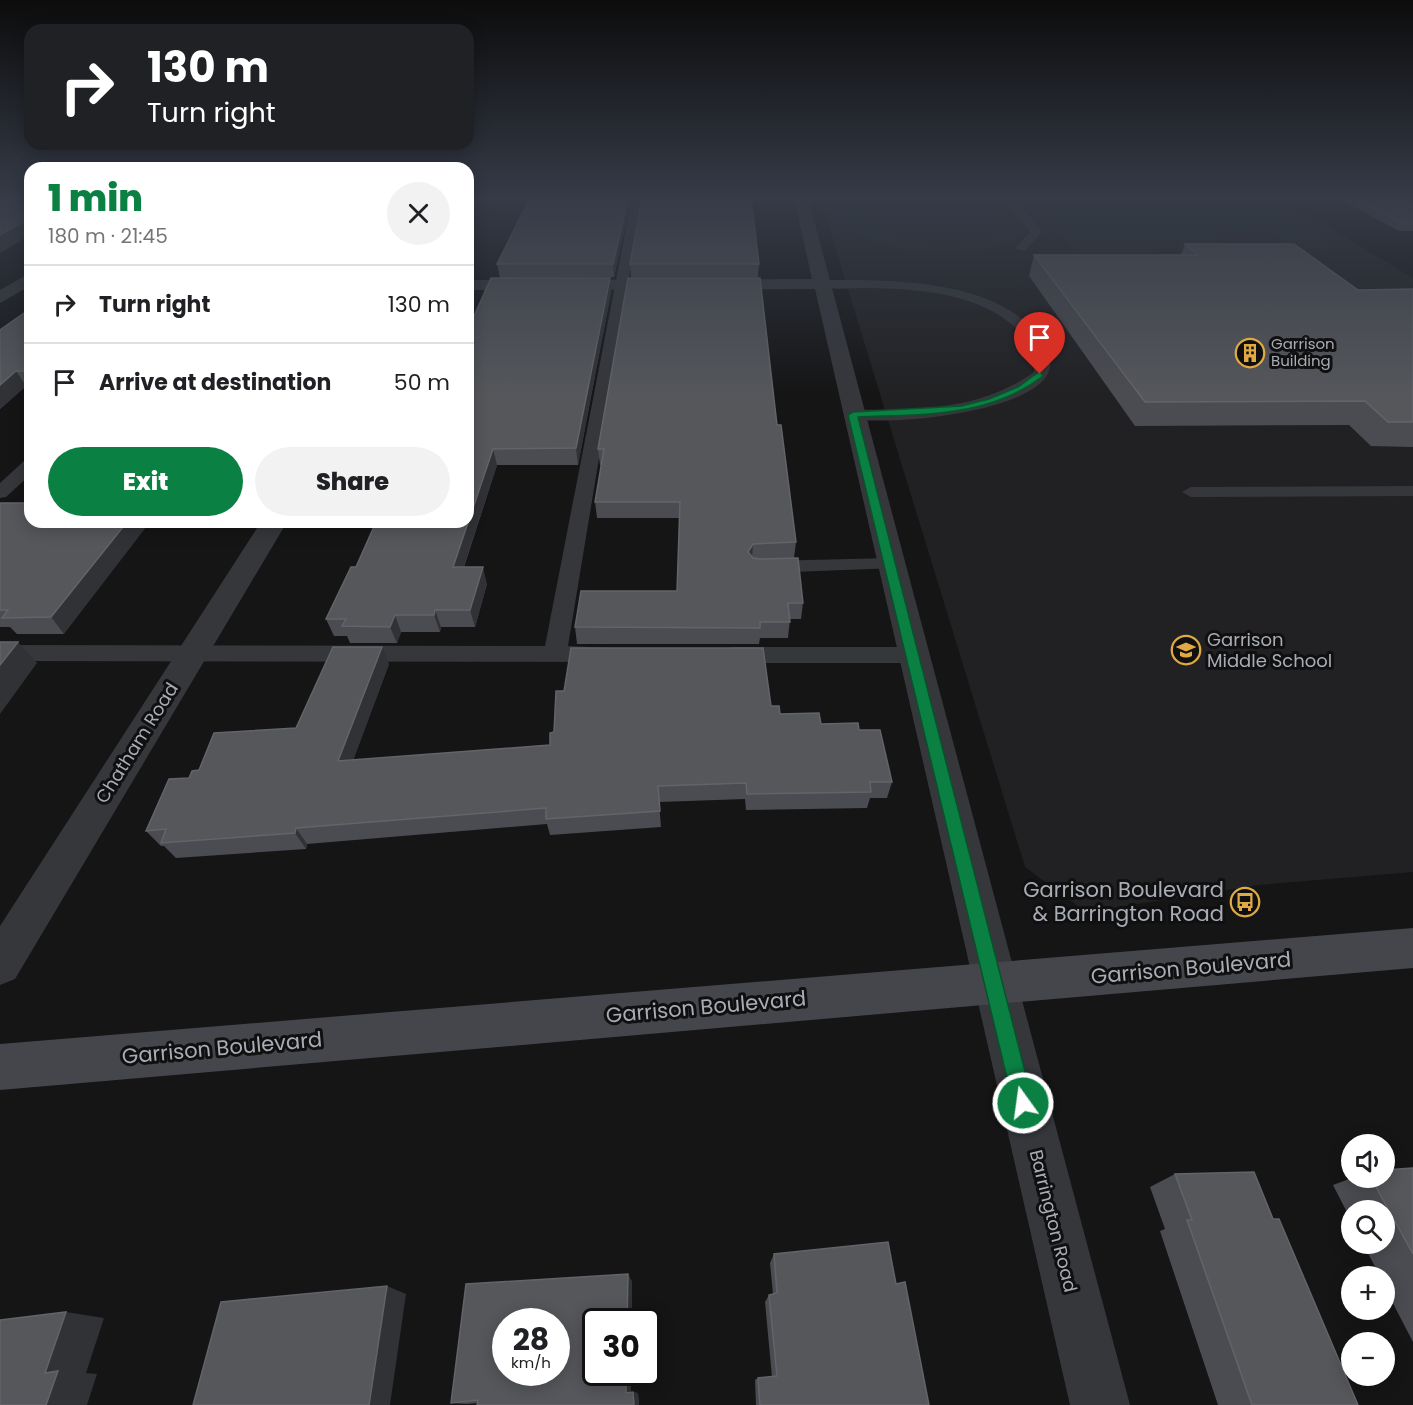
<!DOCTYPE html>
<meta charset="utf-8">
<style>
:root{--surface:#fff;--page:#f2f2f2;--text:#202124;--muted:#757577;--line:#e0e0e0;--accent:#0b8043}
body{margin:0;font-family:Poppins,sans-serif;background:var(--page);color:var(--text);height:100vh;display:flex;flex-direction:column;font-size:22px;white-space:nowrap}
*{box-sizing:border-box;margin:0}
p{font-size:20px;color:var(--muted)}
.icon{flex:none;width:33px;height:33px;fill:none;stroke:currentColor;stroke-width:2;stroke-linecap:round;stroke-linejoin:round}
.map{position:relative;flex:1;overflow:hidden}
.side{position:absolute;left:24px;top:162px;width:450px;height:366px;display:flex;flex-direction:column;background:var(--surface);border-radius:18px;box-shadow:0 3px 15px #0003}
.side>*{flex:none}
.hud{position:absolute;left:24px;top:24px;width:450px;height:126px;border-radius:18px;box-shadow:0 3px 15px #0003;background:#202124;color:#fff;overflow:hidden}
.tools{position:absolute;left:1341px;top:1134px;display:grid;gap:12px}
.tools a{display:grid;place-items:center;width:54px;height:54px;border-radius:50%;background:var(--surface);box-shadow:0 3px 15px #0003;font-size:30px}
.speed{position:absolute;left:492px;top:1308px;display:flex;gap:12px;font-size:30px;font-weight:700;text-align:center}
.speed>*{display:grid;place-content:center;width:78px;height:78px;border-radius:50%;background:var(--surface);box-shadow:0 3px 15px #0003;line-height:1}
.speed small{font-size:15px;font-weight:400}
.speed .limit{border:3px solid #111;border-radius:9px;background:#fff;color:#111}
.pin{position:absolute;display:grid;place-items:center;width:51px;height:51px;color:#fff;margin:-62px -26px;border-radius:50% 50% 50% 0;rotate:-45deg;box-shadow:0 0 6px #0007}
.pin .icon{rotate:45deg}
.me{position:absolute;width:66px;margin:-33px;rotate:346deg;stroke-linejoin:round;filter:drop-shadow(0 0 4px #0008)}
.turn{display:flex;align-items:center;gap:21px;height:126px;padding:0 24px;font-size:27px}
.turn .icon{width:78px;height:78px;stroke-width:2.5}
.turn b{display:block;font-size:42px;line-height:51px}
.round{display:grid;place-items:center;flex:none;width:63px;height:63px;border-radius:32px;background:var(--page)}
.head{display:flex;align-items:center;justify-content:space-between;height:102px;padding:0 24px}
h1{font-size:36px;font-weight:800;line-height:45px;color:var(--accent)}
.primary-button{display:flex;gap:12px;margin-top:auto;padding:12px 24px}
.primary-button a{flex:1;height:69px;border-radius:36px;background:var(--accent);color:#fff;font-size:24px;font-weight:800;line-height:69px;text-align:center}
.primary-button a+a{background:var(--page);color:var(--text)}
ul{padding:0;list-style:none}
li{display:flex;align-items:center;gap:18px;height:78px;padding:0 24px;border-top:2px solid var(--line)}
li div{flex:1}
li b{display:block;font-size:22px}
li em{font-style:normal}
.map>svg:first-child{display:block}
</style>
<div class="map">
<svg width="1413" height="1405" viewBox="0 0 1413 1405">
<rect width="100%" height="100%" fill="#151516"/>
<!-- built -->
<path fill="#212123" d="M 820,198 L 1280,198 L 1413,278 L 1413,872 L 1259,885 L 1086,912 L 1025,867 Z"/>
<!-- green -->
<path fill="#212822" d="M 838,198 L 865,198 L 880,229 C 917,243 963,249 1000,231 L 1002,222 L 984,198 L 1005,198 L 1029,230 C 1022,235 1014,242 1006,244 C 970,258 900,256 866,238 C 851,230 843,214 838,198 Z
M 1028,198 L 1258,198 L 1339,249 L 1293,250 L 1270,233 L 1211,232 L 1233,251 L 1075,253 Z"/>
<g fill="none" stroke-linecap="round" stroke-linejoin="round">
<!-- lane -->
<path fill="#36373b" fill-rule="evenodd" d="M 632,198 L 642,198 L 568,646 L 609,648 L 612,654 L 609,660 L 601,662 L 0,661 L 0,645 L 545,646 Z
M 1003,198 L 1014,198 L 1042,232 L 1025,251 L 1015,249 L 1030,232 Z
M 823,280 C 889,280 992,278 1037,334 C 1044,343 1052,355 1050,367 C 1043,413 883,427 847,418 L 845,415 L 847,412 L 853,410 C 919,409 976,412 1033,373 C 1038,362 1033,349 1026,339 C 991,294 922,289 869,288 C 853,288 834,290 819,287 L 819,281 Z
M 30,460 L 30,475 L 6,497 L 0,498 L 0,483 L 24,461 Z
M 1413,486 L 1413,496 L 1191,497 L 1182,492 L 1191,487 Z
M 890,558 L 897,560 L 900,564 L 897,568 L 766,573 L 759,572 L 756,567 L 759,562 L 766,561 Z
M 732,647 L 912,647 L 920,649 L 923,655 L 920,661 L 912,663 L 732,663 L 724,661 L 721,655 L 724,649 Z"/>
<!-- street -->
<path fill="#36373b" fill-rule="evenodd" d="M 468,198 L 480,198 L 473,210 L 468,211 Z
M 794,198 L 808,198 L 1130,1405 L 1070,1405 L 815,289 L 468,290 L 468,280 L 812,279 Z
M 30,273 L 30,286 L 0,303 L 0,290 Z
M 261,522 L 287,522 L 15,979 L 0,985 L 0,926 Z"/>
<!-- secondary -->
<path fill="#44464b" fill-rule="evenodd" d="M 1413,928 L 1413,968 L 0,1090 L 0,1044 Z"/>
</g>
<!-- wall -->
<path fill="#4b4c51" d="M 530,198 L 631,198 L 614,277 L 500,278 L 497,264 Z
M 1338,198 L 1413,198 L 1413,231 L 1399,231 Z
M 1185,244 L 1358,290 L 1413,289 L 1413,447 L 1371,446 L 1349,425 L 1135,426 L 1029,276 L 1034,255 L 1181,255 Z
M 630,264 L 759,264 L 758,277 L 631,277 Z
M 610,278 L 611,292 L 578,465 L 497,465 L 464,567 L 487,584 L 475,627 L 441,627 L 440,632 L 401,632 L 397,643 L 350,643 L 347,636 L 334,636 L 326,619 L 356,567 L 470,325 Z
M 30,309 L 30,386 L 26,386 L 0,409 L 0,330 Z
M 777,425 L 796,542 L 794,558 L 803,603 L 801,619 L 790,619 L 788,638 L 760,638 L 759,644 L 577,644 L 575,627 L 677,591 L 680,518 L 597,518 L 595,502 L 601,465 L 600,465 L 598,449 Z
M 0,503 L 64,634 L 17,634 L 10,627 L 0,627 Z
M 389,664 L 353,760 L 550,745 L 771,706 L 780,714 L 821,724 L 859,730 L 892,782 L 887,798 L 870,798 L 867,808 L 746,810 L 745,799 L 659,802 L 661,827 L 550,835 L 547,824 L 307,844 L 306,849 L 176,858 L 164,846 L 161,846 L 146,831 L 189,778 L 199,770 L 296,728 Z
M 1413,1168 L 1413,1342 L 1384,1286 L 1384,1276 L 1380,1276 L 1363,1244 L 1384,1244 L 1384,1210 L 1352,1210 L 1352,1222 L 1333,1185 L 1352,1178 L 1384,1178 Z
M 1175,1174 L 1273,1219 L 1358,1405 L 1218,1405 L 1160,1231 L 1165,1229 L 1150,1187 Z
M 774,1254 L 896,1284 L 929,1405 L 756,1405 L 755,1380 L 758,1378 L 772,1377 L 765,1302 L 769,1295 L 773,1294 L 770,1263 Z
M 628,1274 L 632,1282 L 632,1322 L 596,1322 L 631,1372 L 631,1392 L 638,1393 L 639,1405 L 477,1405 L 477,1403 L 467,1404 L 451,1403 Z"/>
<!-- shaded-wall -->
<path fill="#313235" d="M 628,198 L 631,198 L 614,277 L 613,264 Z
M 30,218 L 30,235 L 0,253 L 0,235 Z
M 610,278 L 611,292 L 578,465 L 576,448 Z
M 16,371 L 26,386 L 0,409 L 0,385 Z
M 493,449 L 497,465 L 458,584 L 453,567 Z
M 127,522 L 150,522 L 64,634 L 51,617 Z
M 753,544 L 752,560 L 748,552 Z
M 483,567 L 487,584 L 475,627 L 470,610 Z
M 435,610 L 441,627 L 440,632 L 434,615 Z
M 395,615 L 401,632 L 397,643 L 390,627 Z
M 18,642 L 37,663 L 0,714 L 0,665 Z
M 382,647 L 389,664 L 347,777 L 338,761 Z
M 296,828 L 307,844 L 306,849 L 295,833 Z
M 628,1274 L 632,1282 L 632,1322 L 627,1322 Z
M 387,1286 L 406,1294 L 390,1405 L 369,1405 Z
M 66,1312 L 104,1318 L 86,1373 L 97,1374 L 87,1405 L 46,1405 L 45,1373 Z
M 626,1372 L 631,1372 L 631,1395 L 626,1393 Z
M 633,1392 L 638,1393 L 639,1405 L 634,1405 Z"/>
<!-- building -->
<path fill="#55575b" stroke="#626469" stroke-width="1.5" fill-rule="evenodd" d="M 0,198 L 30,198 L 30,218 L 0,235 Z
M 530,198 L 628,198 L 613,264 L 497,264 Z
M 642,198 L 751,198 L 759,264 L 630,264 Z
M 1353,198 L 1413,198 L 1413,224 L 1403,224 Z
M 1185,244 L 1294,244 L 1358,290 L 1413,289 L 1413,422 L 1388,422 L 1365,401 L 1145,402 L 1034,255 L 1198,255 Z
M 491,278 L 610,278 L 576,448 L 493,449 L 453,567 L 483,567 L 470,610 L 435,610 L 434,615 L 395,615 L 390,627 L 342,626 L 346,619 L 326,619 L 351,567 L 356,567 L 376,522 L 468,522 L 468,325 L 470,325 Z
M 628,278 L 760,278 L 777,425 L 781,425 L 796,542 L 753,544 L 748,552 L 753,558 L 760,559 L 798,558 L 803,603 L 788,603 L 790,622 L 760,622 L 760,628 L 575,627 L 581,591 L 677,591 L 680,502 L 595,502 L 604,449 L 598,449 Z
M 30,309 L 30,371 L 16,371 L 0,385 L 0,330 Z
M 0,503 L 30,503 L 30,522 L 127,522 L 51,617 L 2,618 L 8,610 L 0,610 Z
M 0,642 L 18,642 L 0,665 Z
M 333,647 L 382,647 L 338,761 L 550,745 L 550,733 L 554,732 L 556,691 L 564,691 L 571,648 L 763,648 L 771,706 L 779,706 L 780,714 L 819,713 L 821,724 L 858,723 L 859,730 L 880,730 L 892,782 L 870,782 L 871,792 L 747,794 L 746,783 L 658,786 L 660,811 L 546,819 L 546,808 L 296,828 L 295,833 L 161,843 L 166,829 L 146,831 L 169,779 L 189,778 L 192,771 L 199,770 L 214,733 L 296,728 Z
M 1413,1168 L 1413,1254 L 1371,1178 L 1384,1178 L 1384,1170 Z
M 1254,1172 L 1273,1219 L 1279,1219 L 1358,1405 L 1252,1405 L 1187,1220 L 1192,1220 L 1175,1174 Z
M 888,1242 L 896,1284 L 905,1282 L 929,1405 L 760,1405 L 758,1378 L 777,1376 L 769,1295 L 777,1293 L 774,1254 Z
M 628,1274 L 627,1322 L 596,1322 L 596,1372 L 626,1372 L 626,1393 L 633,1392 L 634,1405 L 477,1405 L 478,1400 L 451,1403 L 466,1284 ZM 506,1322 L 556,1322 L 556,1372 L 506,1372 Z
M 387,1286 L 369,1405 L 193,1405 L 221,1302 Z
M 66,1312 L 45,1373 L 58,1371 L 46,1405 L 0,1405 L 0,1320 Z"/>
<!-- sky -->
<linearGradient id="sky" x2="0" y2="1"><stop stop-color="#0c0c0c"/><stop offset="0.5" stop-color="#353b47"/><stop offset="1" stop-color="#353b47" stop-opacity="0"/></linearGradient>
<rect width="1413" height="395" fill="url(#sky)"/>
<!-- route -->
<path fill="#0b8043" stroke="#07532c" stroke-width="1.5" d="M 1040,371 L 1043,376 C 989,418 923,414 858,417 L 1033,1103 L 1030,1110 L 1023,1113 L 1016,1110 L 1013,1103 L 848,415 L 853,412 L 961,406 L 989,399 L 1018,387 Z"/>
<!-- icons -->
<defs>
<g id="building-ring" transform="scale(1.5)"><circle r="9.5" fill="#101011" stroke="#dfa943" stroke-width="1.5"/><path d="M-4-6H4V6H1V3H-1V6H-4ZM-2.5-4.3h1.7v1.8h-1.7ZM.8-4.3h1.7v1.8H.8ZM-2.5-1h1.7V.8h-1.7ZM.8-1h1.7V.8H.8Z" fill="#dfa943"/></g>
<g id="school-ring" transform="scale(1.5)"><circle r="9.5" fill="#101011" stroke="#dfa943" stroke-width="1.5"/><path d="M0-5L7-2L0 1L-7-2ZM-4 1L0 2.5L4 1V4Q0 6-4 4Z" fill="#dfa943"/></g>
<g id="bus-ring" transform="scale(1.5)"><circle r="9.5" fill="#101011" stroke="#dfa943" stroke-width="1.5"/><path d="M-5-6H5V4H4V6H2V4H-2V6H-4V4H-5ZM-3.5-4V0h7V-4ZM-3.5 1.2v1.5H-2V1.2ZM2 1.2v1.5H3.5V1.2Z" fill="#dfa943"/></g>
</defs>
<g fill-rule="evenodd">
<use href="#building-ring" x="1250" y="353"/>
<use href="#school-ring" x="1186" y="650"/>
<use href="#bus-ring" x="1245" y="902"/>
</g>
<g text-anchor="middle" stroke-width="6" stroke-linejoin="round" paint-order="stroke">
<!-- far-poi labels -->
<g font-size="15" fill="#a8acb5" stroke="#101011" text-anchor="start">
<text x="1271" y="349">Garrison<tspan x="1271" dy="17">Building</tspan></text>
</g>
<!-- poi labels -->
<g font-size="18" fill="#a8acb5" stroke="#101011" text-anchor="start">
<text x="1207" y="646">Garrison<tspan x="1207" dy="21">Middle School</tspan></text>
</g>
<!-- street labels -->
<g font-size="18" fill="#a8acb5" stroke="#101011">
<text transform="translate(137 743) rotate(-58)" y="6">Chatham Road</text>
<text transform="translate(1053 1221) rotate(76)" y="6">Barrington Road</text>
</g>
<!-- near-poi labels -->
<g font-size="21" fill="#a8acb5" stroke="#101011" text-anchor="end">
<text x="1224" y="897">Garrison Boulevard<tspan x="1224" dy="24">&amp; Barrington Road</tspan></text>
</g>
<!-- near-street labels -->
<g font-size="21" fill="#a8acb5" stroke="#101011">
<text transform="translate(1191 968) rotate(-5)" y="7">Garrison Boulevard</text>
<text transform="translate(706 1007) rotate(-5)" y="7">Garrison Boulevard</text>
<text transform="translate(222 1048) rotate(-5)" y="7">Garrison Boulevard</text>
</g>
</g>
</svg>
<div class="tools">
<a><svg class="icon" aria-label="sound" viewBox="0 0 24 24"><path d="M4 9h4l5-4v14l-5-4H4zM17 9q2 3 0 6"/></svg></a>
<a><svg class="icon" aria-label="search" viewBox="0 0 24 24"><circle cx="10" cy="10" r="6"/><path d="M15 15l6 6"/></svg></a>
<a>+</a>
<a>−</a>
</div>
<div class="speed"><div>28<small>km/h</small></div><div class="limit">30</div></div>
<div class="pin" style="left:1040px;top:374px;background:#d93025"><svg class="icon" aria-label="arrive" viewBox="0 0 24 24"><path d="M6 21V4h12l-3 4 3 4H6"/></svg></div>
<svg class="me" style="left:1023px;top:1103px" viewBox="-20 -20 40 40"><circle r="17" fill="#0b8043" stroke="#fff" stroke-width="3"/><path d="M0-11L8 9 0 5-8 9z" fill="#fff"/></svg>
<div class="hud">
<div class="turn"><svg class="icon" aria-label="right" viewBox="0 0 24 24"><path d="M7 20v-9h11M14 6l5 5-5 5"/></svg><div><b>130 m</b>Turn right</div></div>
</div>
<section class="side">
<div class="head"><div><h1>1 min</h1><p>180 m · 21:45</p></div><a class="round"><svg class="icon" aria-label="close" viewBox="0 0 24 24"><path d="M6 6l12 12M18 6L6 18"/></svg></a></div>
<ul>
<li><svg class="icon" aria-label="right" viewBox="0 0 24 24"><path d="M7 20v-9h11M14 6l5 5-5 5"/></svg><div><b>Turn right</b></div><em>130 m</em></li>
<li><svg class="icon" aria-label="arrive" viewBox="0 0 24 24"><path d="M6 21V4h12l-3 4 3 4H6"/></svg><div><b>Arrive at destination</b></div><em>50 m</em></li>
</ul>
<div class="primary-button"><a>Exit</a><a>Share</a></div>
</section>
</div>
